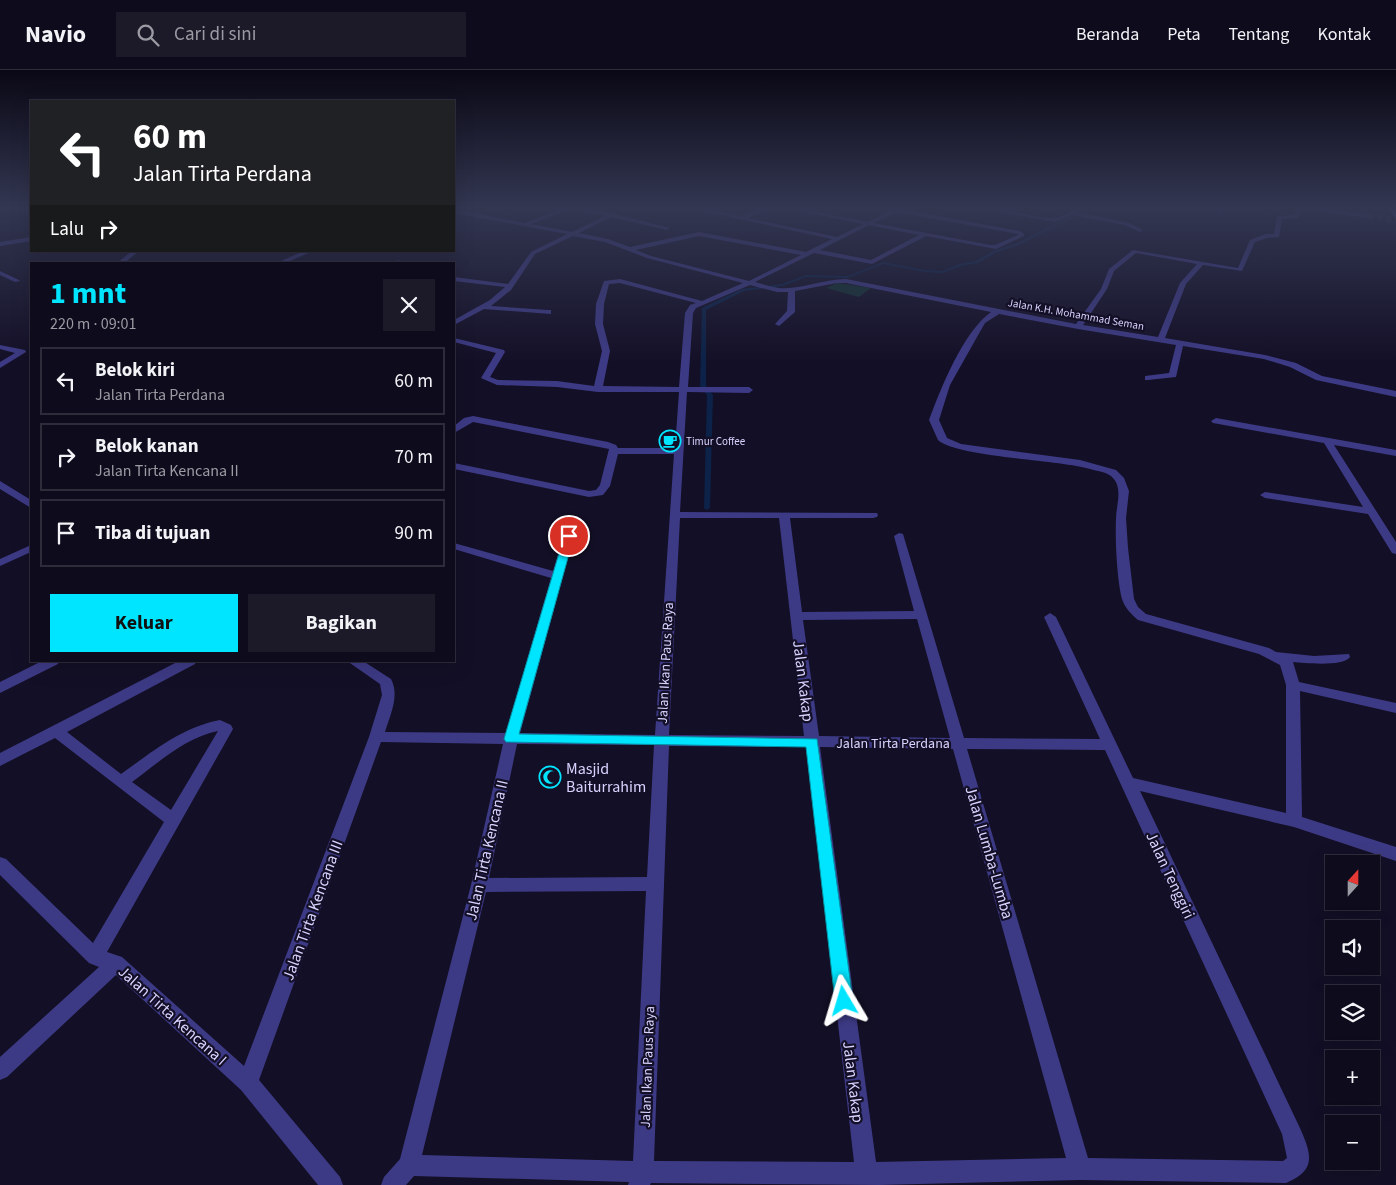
<!DOCTYPE html>
<html lang="id">
<meta charset="utf-8">
<style>
:root{--surface:#0e0b1c;--page:#1c1929;--text:#f1f3f6;--muted:#9b9ba3;--line:#2e2b3b;--accent:#00e5ff}
body{margin:0;font-family:"Source Sans 3",sans-serif;background:var(--page);color:var(--text);height:100vh;display:flex;flex-direction:column;font-size:19px;white-space:nowrap}
*{box-sizing:border-box;margin:0}
p{font-size:16px;color:var(--muted)}
.icon{flex:none;width:28px;height:28px;fill:none;stroke:currentColor;stroke-width:2;stroke-linecap:round;stroke-linejoin:round}
.map{position:relative;flex:1;overflow:hidden}
.drawer{position:absolute;left:30px;top:192px;width:425px;height:400px;display:flex;flex-direction:column;background:var(--surface);border-radius:0px;box-shadow:0 5px 20px #0002,0 0 0 1px var(--line)}
.drawer>*{flex:none}
.guide{position:absolute;left:30px;top:30px;width:425px;height:152px;border-radius:0px;box-shadow:0 5px 20px #0002,0 0 0 1px var(--line);background:#202124;color:#fff;overflow:hidden}
.needle{width:32px;rotate:21deg}
.fabs{position:absolute;left:1325px;top:785px;display:grid;gap:10px}
.fabs a{display:grid;place-items:center;width:55px;height:55px;border-radius:0px;background:var(--surface);box-shadow:0 5px 20px #0002,0 0 0 1px var(--line);font-size:25px}
.pin{position:absolute;display:grid;place-items:center;width:42px;height:42px;color:#fff;margin:-21px;border:2px solid #fff;border-radius:50%;box-shadow:0 1px 5px #0007}
.me{position:absolute;width:55px;margin:-28px;rotate:353deg;stroke-linejoin:round;filter:drop-shadow(0 0 4px #0008)}
.turn{display:flex;align-items:center;gap:18px;height:105px;padding:0 20px;font-size:22px}
.turn .icon{width:65px;height:65px;stroke-width:2.5}
.turn b{display:block;font-size:35px;line-height:42px}
.then{display:flex;align-items:center;height:48px;padding:0 20px;background:#0003;gap:10px;font-size:19px}
.round{display:grid;place-items:center;flex:none;width:52px;height:52px;border-radius:0px;background:var(--page)}
.summary{display:flex;align-items:center;justify-content:space-between;height:85px;padding:0 20px}
h1{font-size:30px;font-weight:700;line-height:38px;color:var(--accent)}
.cta{display:flex;gap:10px;margin-top:auto;padding:10px 20px}
.cta a{flex:1;height:58px;border-radius:0px;background:var(--accent);color:#111;font-size:20px;font-weight:700;line-height:58px;text-align:center}
.cta a+a{background:var(--page);color:var(--text)}
ul{padding:0;list-style:none}
li{display:flex;align-items:center;gap:15px;height:68px;margin:0 10px 8px;padding:0 10px;border:2px solid var(--line);border-radius:0px}
li div{flex:1}
li b{display:block;font-size:19px}
li em{font-style:normal}
header{display:flex;align-items:center;gap:30px;box-sizing:border-box;height:70px;padding:0 25px;background:var(--surface);border-bottom:1px solid var(--line)}
header strong{font-size:24px}
nav{display:flex;gap:28px;margin-inline-start:auto;font-size:18px}
.search{width:350px;height:45px;background:var(--page);display:flex;align-items:center;gap:12px;box-sizing:border-box;padding:0 18px;border-radius:0px;color:var(--muted);font-size:19px}
.map>svg:first-child{display:block}
</style>
<header>
<strong>Navio</strong>
<div class="search"><svg class="icon" aria-label="search" viewBox="0 0 24 24"><circle cx="10" cy="10" r="6"/><path d="M15 15l6 6"/></svg>Cari di sini</div>
<nav><a>Beranda</a><a>Peta</a><a>Tentang</a><a>Kontak</a></nav>
</header>
<div class="map">
<svg width="1396" height="1115" viewBox="0 0 1396 1115">
<rect width="100%" height="100%" fill="#130f26"/>
<!-- green -->
<path fill="#12302f" d="M 837,213 L 871,218 L 859,227 L 826,218 Z"/>
<g fill="none" stroke-linecap="round" stroke-linejoin="round">
<!-- stream -->
<path fill="#0c2248" fill-rule="evenodd" d="M 1092,137 L 1097,137 L 1087,142 L 1084,141 Z
M 31,138 L 31,140 L 0,141 L 0,139 Z
M 1075,144 L 1078,145 L 1019,175 L 995,183 L 978,193 L 961,196 L 943,203 L 925,202 L 883,194 L 848,208 L 806,207 L 783,216 L 744,221 L 706,240 L 706,316 L 713,325 L 710,438 L 707,440 L 705,439 L 704,438 L 707,325 L 700,316 L 702,238 L 742,219 L 782,214 L 806,205 L 848,206 L 883,192 L 925,200 L 942,201 L 959,194 L 976,191 L 993,181 L 1017,173 Z"/>
<!-- street-tunnel -->
<path stroke="#312d47" stroke-width="6" stroke-dasharray="6 3" stroke-linecap="butt" d="M 1368,146 L 1396,150"/>
<!-- street -->
<path fill="#3d3a85" fill-rule="evenodd" d="M 566,137 L 579,137 L 611,143 L 670,158 L 667,160 L 611,147 L 579,163 L 608,169 L 630,177 L 699,162 L 806,182 L 832,169 L 702,141 L 704,138 L 741,146 L 765,137 L 773,137 L 748,148 L 837,167 L 863,154 L 780,137 L 792,137 L 868,152 L 890,141 L 876,137 L 905,137 L 901,139 L 1020,161 L 1024,164 L 1024,166 L 996,179 L 926,166 L 872,194 L 814,183 L 755,212 C 763,214 771,217 779,218 C 801,220 823,209 846,209 L 1076,254 L 1101,219 L 1109,199 L 1133,180 L 1238,198 L 1250,170 L 1266,164 L 1274,164 L 1277,146 L 1294,145 L 1298,137 L 1316,137 L 1370,145 L 1368,148 L 1303,139 L 1298,148 L 1282,149 L 1279,167 L 1267,168 L 1255,172 L 1242,201 L 1203,195 L 1186,214 L 1165,268 L 1265,285 L 1296,293 L 1322,306 L 1396,321 L 1396,327 L 1316,310 L 1290,297 L 1264,289 L 1183,276 L 1176,307 L 1148,310 L 1145,310 L 1145,306 L 1169,303 L 1176,275 L 1078,259 L 999,244 L 985,253 L 977,267 L 950,315 L 939,350 L 947,368 L 961,374 L 1080,390 L 1116,400 L 1124,408 L 1129,421 L 1126,448 L 1128,478 L 1134,529 L 1138,537 L 1146,544 L 1269,578 L 1276,582 L 1314,586 L 1349,584 L 1350,587 C 1343,597 1305,593 1293,592 L 1299,612 L 1396,633 L 1396,643 L 1300,621 L 1302,747 L 1396,777 L 1396,791 L 1294,757 L 1140,721 L 1299,1056 C 1311,1083 1318,1100 1286,1113 L 1080,1110 L 879,1115 L 651,1113 L 650,1115 L 628,1115 L 629,1112 L 414,1106 L 406,1115 L 381,1115 L 384,1107 L 400,1089 L 471,815 L 503,674 L 381,672 L 259,1010 L 340,1107 L 343,1115 L 318,1115 L 241,1020 L 116,905 L 7,1007 L 0,1010 L 0,987 L 99,897 L 89,893 L 0,805 L 0,787 L 6,789 L 93,873 L 164,752 L 55,668 L 0,696 L 0,683 L 179,591 L 196,591 L 195,594 L 67,662 L 121,704 C 152,682 182,657 220,650 L 231,655 L 233,659 L 107,882 L 122,887 L 244,996 L 369,667 L 382,625 L 380,614 L 347,591 L 363,591 L 391,609 C 400,626 390,645 385,662 L 506,663 L 551,508 L 454,479 L 454,473 L 553,501 L 564,466 L 569,463 L 574,466 L 520,663 L 655,665 L 674,384 L 618,384 L 610,416 L 603,425 L 589,427 L 454,399 L 454,393 L 589,421 L 596,420 L 600,415 L 609,379 L 473,352 L 454,363 L 454,356 L 464,348 L 473,346 L 608,372 L 616,375 L 618,378 L 675,378 L 679,322 L 598,322 L 557,317 L 497,315 L 481,308 L 496,283 L 454,272 L 454,268 L 504,280 L 505,282 L 490,307 L 498,310 L 557,311 L 594,316 L 602,281 L 595,254 L 596,234 L 604,211 L 620,209 L 702,231 L 743,213 L 647,188 L 605,172 L 573,166 L 535,184 L 511,220 L 491,236 L 548,240 L 551,240 L 551,244 L 484,239 L 454,255 L 454,250 L 490,230 L 505,217 L 454,211 L 454,207 L 508,214 L 531,182 L 567,164 L 454,143 L 454,139 L 525,153 ZM 571,139 L 605,146 L 572,162 L 531,154 ZM 896,142 L 1018,164 L 1018,165 L 995,175 L 990,175 L 874,153 ZM 869,155 L 919,165 L 871,190 L 820,180 ZM 699,166 L 801,185 L 749,211 L 651,186 L 636,180 ZM 1136,183 L 1197,194 L 1180,213 L 1158,267 L 1083,255 L 1107,219 L 1114,201 ZM 620,213 L 696,233 L 690,235 L 685,243 L 679,317 L 603,316 L 610,281 L 603,254 L 604,234 L 609,214 ZM 837,213 L 846,213 L 991,242 C 963,262 941,318 929,350 L 938,370 C 956,387 1059,390 1090,399 C 1097,401 1106,402 1111,406 C 1124,417 1116,435 1116,449 C 1115,469 1117,510 1122,529 C 1125,538 1131,544 1138,550 L 1259,584 L 1280,595 L 1286,615 L 1286,743 L 1133,708 L 1056,547 L 1050,543 L 1044,547 L 1100,669 L 964,668 L 903,464 L 899,463 L 894,466 L 914,541 L 802,542 L 790,448 L 873,448 L 877,447 L 878,445 L 877,443 L 680,442 L 687,322 L 749,323 L 753,320 L 749,317 L 688,317 L 693,243 L 696,238 L 750,215 L 777,222 L 788,222 L 787,241 L 775,254 L 779,256 L 795,242 L 795,221 ZM 680,448 L 779,448 L 804,666 L 669,665 ZM 917,549 L 950,668 L 819,666 L 803,550 ZM 218,661 L 171,740 L 132,712 C 158,693 186,667 218,661 ZM 517,674 L 654,675 L 647,807 L 489,808 ZM 669,676 L 806,677 L 854,1092 L 654,1091 ZM 820,677 L 953,679 L 1066,1088 L 876,1092 ZM 967,679 L 1105,680 L 1282,1064 L 1287,1088 L 1283,1091 L 1088,1088 ZM 646,821 L 633,1091 L 422,1085 L 486,822 Z
M 973,137 C 1000,137 1025,146 1052,148 C 1063,149 1073,137 1085,137 L 1076,142 L 1129,153 L 1143,160 L 1140,162 L 1125,155 L 1071,145 L 1055,152 Z
M 1220,137 L 1226,137 L 1220,143 L 1217,141 Z
M 31,167 L 31,171 L 0,176 L 0,172 Z
M 132,181 L 139,181 L 123,194 L 116,194 Z
M 304,181 L 313,181 L 283,194 L 274,194 Z
M 398,190 L 406,194 L 396,193 L 395,192 Z
M 0,201 L 19,210 L 20,211 L 15,212 L 0,205 Z
M 0,275 L 25,280 L 26,282 L 0,298 L 0,292 L 15,283 L 0,279 Z
M 1216,348 L 1396,380 L 1396,386 L 1334,375 L 1396,472 L 1396,484 L 1392,483 L 1368,444 L 1265,428 L 1260,425 L 1265,422 L 1363,437 L 1324,373 L 1213,353 L 1211,351 Z
M 0,411 L 31,430 L 31,438 L 0,419 Z
M 31,475 L 31,482 L 0,496 L 0,489 Z
M 42,591 L 59,591 L 58,594 L 0,623 L 0,612 Z"/>
<!-- secondary -->
<path fill="#6f6bff" fill-rule="evenodd" d="M 1386,137 L 1392,137 L 1396,142 L 1396,148 Z"/>
</g>
<!-- sky -->
<linearGradient id="sky" x2="0" y2="1"><stop stop-color="#0a0815"/><stop offset="0.47" stop-color="#333752"/><stop offset="1" stop-color="#333752" stop-opacity="0"/></linearGradient>
<rect width="1396" height="293" fill="url(#sky)"/>
<!-- route -->
<path fill="#00e5ff" stroke="#0095a6" d="M 565,463 L 572,463 L 574,466 L 519,664 L 817,669 L 853,931 L 850,936 L 844,939 L 838,936 L 835,931 L 806,677 L 506,672 L 504,669 Z"/>
<!-- icons -->
<defs>
<g id="cafe-ring" transform="scale(1.125)"><circle r="9.5" fill="#130f26" stroke="#00e5ff" stroke-width="1.5"/><path d="M-5.5-4.5H6V0H3Q3 3.5 0 3.5H-2.5Q-5.5 3.5-5.5 0ZM3-3.2v2h1.7v-2ZM-6 4.5H4V6H-6Z" fill="#00e5ff"/></g>
<g id="mosque-ring" transform="scale(1.125)"><circle r="9.5" fill="#130f26" stroke="#00e5ff" stroke-width="1.5"/><path d="M3.5-4.9A6 6 0 1 0 3.5 4.9A5 5 0 1 1 3.5-4.9Z" fill="#00e5ff"/></g>
</defs>
<g fill-rule="evenodd">
<use href="#cafe-ring" x="670" y="371"/>
<use href="#mosque-ring" x="550" y="707"/>
</g>
<g text-anchor="middle" stroke-width="4.5" stroke-linejoin="round" paint-order="stroke">
<!-- far-street labels -->
<g font-size="11" fill="#d9d4ff" stroke="#130f26">
<text transform="translate(1076 244) rotate(10)" y="4">Jalan K.H. Mohammad Seman</text>
</g>
<!-- far-poi labels -->
<g font-size="11" fill="#d9d4ff" stroke="#130f26" text-anchor="start">
<text x="686" y="375">Timur Coffee</text>
</g>
<!-- street labels -->
<g font-size="14" fill="#d9d4ff" stroke="#130f26">
<text transform="translate(665 593) rotate(-87)" y="5">Jalan Ikan Paus Raya</text>
<text x="893" y="678">Jalan Tirta Perdana</text>
<text transform="translate(647 997) rotate(-88)" y="5">Jalan Ikan Paus Raya</text>
</g>
<!-- near-street labels -->
<g font-size="16" fill="#d9d4ff" stroke="#130f26">
<text transform="translate(804 611) rotate(83)" y="6">Jalan Kakap</text>
<text transform="translate(486 780) rotate(-77)" y="6">Jalan Tirta Kencana II</text>
<text transform="translate(990 782) rotate(74)" y="6">Jalan Lumba-Lumba</text>
<text transform="translate(1171 805) rotate(65)" y="6">Jalan Tenggiri</text>
<text transform="translate(312 840) rotate(-70)" y="6">Jalan Tirta Kencana III</text>
<text transform="translate(173 945) rotate(42)" y="6">Jalan Tirta Kencana I</text>
<text transform="translate(854 1012) rotate(83)" y="6">Jalan Kakap</text>
</g>
<!-- near-poi labels -->
<g font-size="16" fill="#d9d4ff" stroke="#130f26" text-anchor="start">
<text x="566" y="704">Masjid<tspan x="566" dy="18">Baiturrahim</tspan></text>
</g>
</g>
</svg>
<div class="fabs">
<a><svg class="needle" viewBox="-14 -14 28 28"><path d="M0-13l5 13h-10z" fill="#e53935"/><path d="M0 13l5-13h-10z" fill="#9b9ba3"/></svg></a>
<a><svg class="icon" aria-label="sound" viewBox="0 0 24 24"><path d="M4 9h4l5-4v14l-5-4H4zM17 9q2 3 0 6"/></svg></a>
<a><svg class="icon" aria-label="layers" viewBox="0 0 24 24"><path d="M12 4l9 5-9 5-9-5zM3 14l9 5 9-5"/></svg></a>
<a>+</a>
<a>−</a>
</div>
<div class="pin" style="left:569px;top:466px;background:#d93025"><svg class="icon" aria-label="arrive" viewBox="0 0 24 24"><path d="M6 21V4h12l-3 4 3 4H6"/></svg></div>
<svg class="me" style="left:844px;top:931px" viewBox="-20 -20 40 40"><path d="M0-17L14 15 0 8-14 15z" fill="#00e5ff" stroke="#fff" stroke-width="4"/></svg>
<div class="guide">
<div class="turn"><svg class="icon" aria-label="left" viewBox="0 0 24 24"><path d="M17 20v-9H6M10 6l-5 5 5 5"/></svg><div><b>60 m</b>Jalan Tirta Perdana</div></div>
<div class="then">Lalu<svg class="icon" aria-label="right" viewBox="0 0 24 24"><path d="M7 20v-9h11M14 6l5 5-5 5"/></svg></div>
</div>
<section class="drawer">
<div class="summary"><div><h1>1 mnt</h1><p>220 m · 09:01</p></div><a class="round"><svg class="icon" aria-label="close" viewBox="0 0 24 24"><path d="M6 6l12 12M18 6L6 18"/></svg></a></div>
<ul>
<li><svg class="icon" aria-label="left" viewBox="0 0 24 24"><path d="M17 20v-9H6M10 6l-5 5 5 5"/></svg><div><b>Belok kiri</b><p>Jalan Tirta Perdana</p></div><em>60 m</em></li>
<li><svg class="icon" aria-label="right" viewBox="0 0 24 24"><path d="M7 20v-9h11M14 6l5 5-5 5"/></svg><div><b>Belok kanan</b><p>Jalan Tirta Kencana II</p></div><em>70 m</em></li>
<li><svg class="icon" aria-label="arrive" viewBox="0 0 24 24"><path d="M6 21V4h12l-3 4 3 4H6"/></svg><div><b>Tiba di tujuan</b></div><em>90 m</em></li>
</ul>
<div class="cta"><a>Keluar</a><a>Bagikan</a></div>
</section>
</div>
